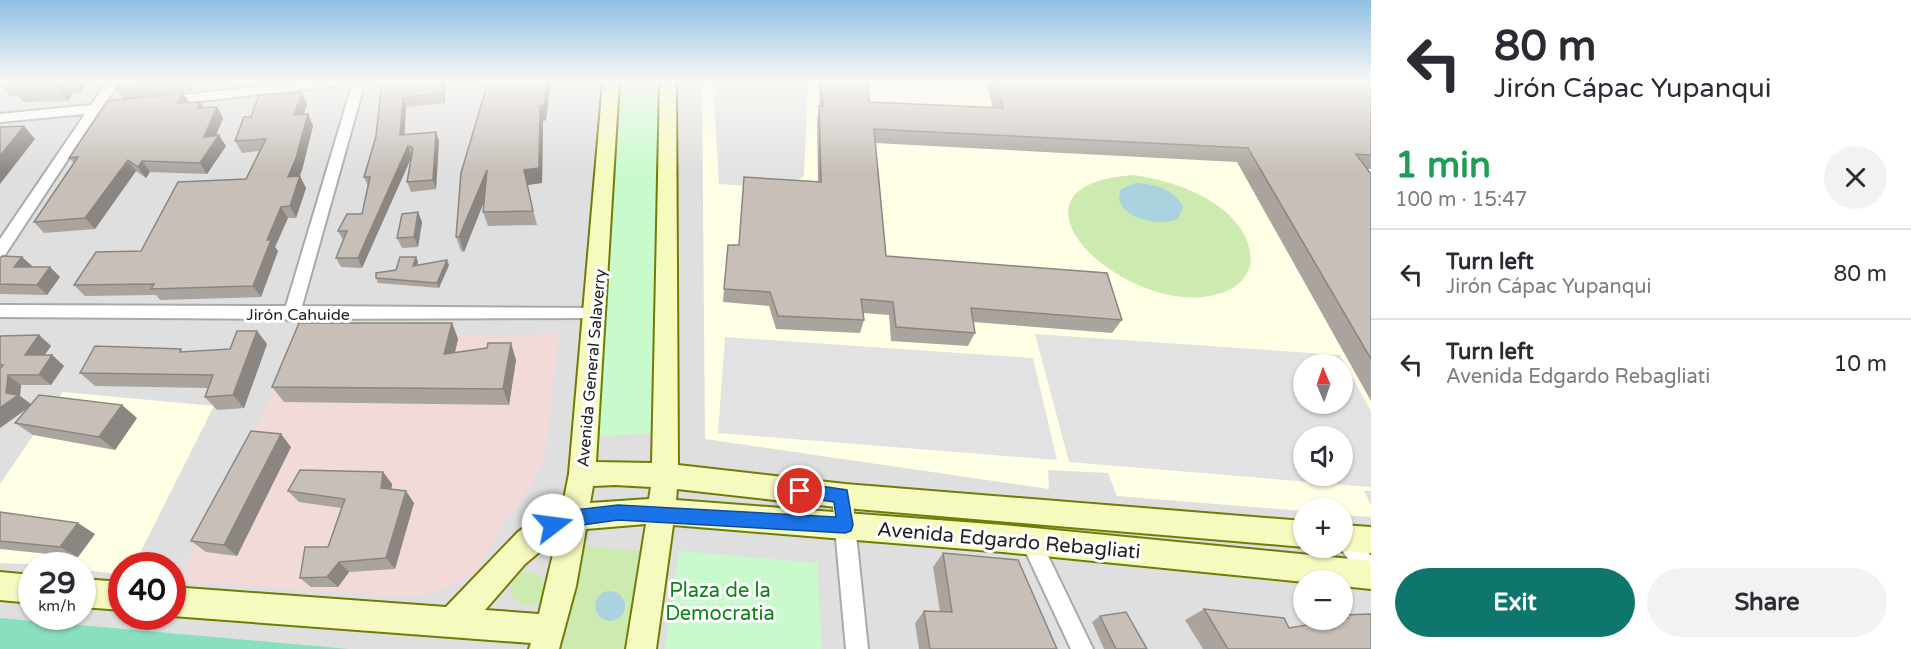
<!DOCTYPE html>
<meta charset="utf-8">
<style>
:root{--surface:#fff;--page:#f2f2f3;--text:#2b2b33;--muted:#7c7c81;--line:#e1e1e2;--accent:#0f766e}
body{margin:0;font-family:"Varela Round",sans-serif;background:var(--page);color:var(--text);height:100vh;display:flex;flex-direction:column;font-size:22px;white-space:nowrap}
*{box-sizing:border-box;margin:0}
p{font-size:20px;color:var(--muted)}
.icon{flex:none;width:33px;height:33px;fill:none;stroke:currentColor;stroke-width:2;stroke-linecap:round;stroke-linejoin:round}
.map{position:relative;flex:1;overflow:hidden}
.panel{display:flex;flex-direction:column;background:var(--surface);width:540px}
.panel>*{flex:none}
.top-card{background:#fff;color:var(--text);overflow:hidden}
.needle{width:39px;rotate:358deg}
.controls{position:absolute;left:1293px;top:354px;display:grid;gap:12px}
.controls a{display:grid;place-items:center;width:60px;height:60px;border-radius:50%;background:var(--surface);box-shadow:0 2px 4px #0004;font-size:30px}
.speed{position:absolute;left:18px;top:552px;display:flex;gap:12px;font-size:30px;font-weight:700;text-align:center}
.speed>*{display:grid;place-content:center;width:78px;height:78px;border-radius:50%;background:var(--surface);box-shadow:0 2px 4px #0004;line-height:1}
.speed small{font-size:15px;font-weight:400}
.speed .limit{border:9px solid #d22;background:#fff;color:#111}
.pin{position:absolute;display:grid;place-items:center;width:51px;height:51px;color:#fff;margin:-26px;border:3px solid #fff;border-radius:50%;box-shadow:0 2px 6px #0007}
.me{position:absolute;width:66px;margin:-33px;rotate:75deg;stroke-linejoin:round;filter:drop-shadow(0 0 4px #0008)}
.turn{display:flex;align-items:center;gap:21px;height:126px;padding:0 24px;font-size:27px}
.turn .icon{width:78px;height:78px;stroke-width:2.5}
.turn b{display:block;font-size:42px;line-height:51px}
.round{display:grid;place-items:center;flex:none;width:63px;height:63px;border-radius:32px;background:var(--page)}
.headline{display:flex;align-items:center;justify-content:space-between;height:102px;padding:0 24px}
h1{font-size:36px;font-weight:700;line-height:45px;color:#1e9e55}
.button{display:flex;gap:12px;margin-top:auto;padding:12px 24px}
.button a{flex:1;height:69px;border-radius:36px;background:var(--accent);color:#fff;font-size:24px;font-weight:700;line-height:69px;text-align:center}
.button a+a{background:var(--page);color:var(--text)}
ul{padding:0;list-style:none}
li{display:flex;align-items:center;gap:18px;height:90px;padding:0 24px;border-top:2px solid var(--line)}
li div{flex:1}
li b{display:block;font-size:22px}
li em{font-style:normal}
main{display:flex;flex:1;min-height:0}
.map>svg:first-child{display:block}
</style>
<main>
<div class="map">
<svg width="1371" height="649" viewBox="0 0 1371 649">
<rect width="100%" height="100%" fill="#f2efe9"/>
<!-- residential -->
<path fill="#e0dfdf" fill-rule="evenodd" d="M 0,82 L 1371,82 L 1371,649 L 0,649 ZM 1304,364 L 1342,364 L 1342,404 L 1304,404 ZM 1304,436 L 1342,436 L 1342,476 L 1304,476 ZM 1304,508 L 1342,508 L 1342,548 L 1304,548 ZM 32,566 L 82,566 L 82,616 L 32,616 ZM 122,566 L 172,566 L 172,616 L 122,616 ZM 1304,580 L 1342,580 L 1342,620 L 1304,620 Z"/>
<!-- commercial -->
<path fill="#f2dad9" d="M 559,334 L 544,462 L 519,505 L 505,519 L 475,575 L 435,592 L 410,597 L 177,581 L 268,404 L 296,338 Z"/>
<!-- education -->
<path fill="#ffffe5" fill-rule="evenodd" d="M 702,82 L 1371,82 L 1371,491 L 1364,491 L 1371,505 L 1371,517 L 1343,515 L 1342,508 L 1304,508 L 1303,511 L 1117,496 L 1108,473 L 1048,470 L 1049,489 L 705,439 ZM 1304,364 L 1342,364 L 1342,404 L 1304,404 ZM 1304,436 L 1342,436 L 1342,476 L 1304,476 Z
M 63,392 L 214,406 L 134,565 L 122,566 L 121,574 L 83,570 L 82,566 L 0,563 L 0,484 Z"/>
<!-- grass -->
<path fill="#cdebb0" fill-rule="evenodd" d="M 1134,175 C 1164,180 1190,187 1215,204 C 1261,234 1268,290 1203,297 C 1112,306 991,184 1134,175 ZM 1135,183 L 1155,185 L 1182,207 L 1178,219 L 1119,194 L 1121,189 Z
M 585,546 L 640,551 L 625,649 L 562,649 Z
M511 589a17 17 0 1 1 34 0a17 17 0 1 1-34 0Z"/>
<!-- park -->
<path fill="#c8facc" d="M 621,82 L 662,82 L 659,433 L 597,436 Z
M 679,551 L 817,563 L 822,649 L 665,649 Z"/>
<!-- pitch -->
<path fill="#88e0be" d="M 0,618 L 349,649 L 0,649 Z"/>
<!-- parking -->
<path fill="#e2e2e2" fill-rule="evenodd" d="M 713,82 L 808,82 L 804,176 L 787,189 L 719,184 Z
M 1035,334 L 1340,355 L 1371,411 L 1371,487 L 1069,462 ZM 1304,364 L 1342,364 L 1342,404 L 1304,404 ZM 1304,436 L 1342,436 L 1342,476 L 1304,476 Z
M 725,337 L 1033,358 L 1057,460 L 718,433 Z"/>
<!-- water -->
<path fill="#aad3df" d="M 1135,183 C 1154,183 1174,189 1183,207 L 1178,219 C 1160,228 1109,216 1121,189 Z
M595 606a15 15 0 1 1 30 0a15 15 0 1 1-30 0Z"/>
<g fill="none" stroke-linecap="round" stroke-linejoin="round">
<!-- street casing -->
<g stroke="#a9a9a9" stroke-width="4">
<path id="street" d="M 107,82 L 119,82 L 105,104 L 124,102 L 130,106 L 124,110 L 99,112 L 5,255 L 0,257 L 0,239 L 85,114 L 0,122 L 0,114 L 91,105 Z
M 297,82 L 340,82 L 334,86 L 165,105 L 159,101 L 165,97 Z
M 353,82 L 365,82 L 302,306 L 596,308 L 602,310 L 604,314 L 602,318 L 297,319 L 291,321 L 285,319 L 0,317 L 0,305 L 286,306 Z
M 842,486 L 849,489 L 852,495 L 868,649 L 846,649 L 832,495 L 835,489 Z
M 1345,528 L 1352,531 L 1371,556 L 1371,583 L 1364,580 L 1340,548 L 1342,548 L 1342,529 Z
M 1031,532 L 1038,535 L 1093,649 L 1071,649 L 1021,542 L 1024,535 Z"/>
</g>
<!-- secondary casing -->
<g stroke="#707d05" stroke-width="4">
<path id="secondary" d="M 603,82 L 619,82 L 596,462 L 652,463 L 660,82 L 676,82 L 678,465 L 845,484 L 1304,521 L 1304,547 L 845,508 L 677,489 L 676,500 L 1003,525 L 1371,561 L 1371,589 L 1342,586 L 1342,580 L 1304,582 L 1003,552 L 673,525 L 656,649 L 626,649 L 646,524 L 586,529 L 576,586 L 559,649 L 529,649 L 531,643 L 172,616 L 172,587 L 446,607 L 518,532 L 532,522 L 562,509 L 569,474 ZM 615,485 L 651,487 L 649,499 L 590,503 L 593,486 ZM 557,537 L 539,614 L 485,610 L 525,564 Z
M 1342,525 L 1371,527 L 1371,553 L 1342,551 L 1333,548 L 1342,548 Z
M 0,572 L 32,575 L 32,603 L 0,600 Z
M 82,579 L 122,582 L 122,610 L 82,607 Z"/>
</g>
<!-- street -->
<use href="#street" fill="#fff" fill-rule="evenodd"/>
<!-- secondary -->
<use href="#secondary" fill="#f7fabf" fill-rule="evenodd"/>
</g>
<!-- wall -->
<path fill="#aba49e" d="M 0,82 L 88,82 L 80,94 L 73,94 L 68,101 L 23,102 L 18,96 L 11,97 Z
M 122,82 L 204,82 L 191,85 L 192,91 L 123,99 L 117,90 Z
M 382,82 L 445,82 L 445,103 L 406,107 L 404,135 L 439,141 L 436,189 L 411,192 L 407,182 L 412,156 L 362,268 L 341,267 L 336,258 L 343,240 L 338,231 L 362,214 L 368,186 L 364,177 L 376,136 Z
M 488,82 L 546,120 L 543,121 L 542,183 L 527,185 L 537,225 L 488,226 L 483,212 L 484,202 L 464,252 L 461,251 L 456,237 Z
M 818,82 L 868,82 L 869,102 L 993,108 L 986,82 L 1371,82 L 1371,169 L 1367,169 L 1371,174 L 1371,401 L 1237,162 L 875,143 L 886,256 L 1122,320 L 1112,333 L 973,322 L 975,333 L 968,346 L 891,341 L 889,315 L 863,313 L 864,320 L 860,333 L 776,329 L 769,306 L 723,302 L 724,289 L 739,245 L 818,182 L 817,120 L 820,106 Z
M 302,93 L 307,104 L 304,115 L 308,114 L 313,126 L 302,170 L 299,176 L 306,188 L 296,218 L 288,218 L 275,247 L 278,251 L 261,297 L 160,300 L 156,295 L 85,296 L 74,285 L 141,251 L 246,179 L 259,151 L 242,153 L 235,141 L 251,117 Z
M 200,102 L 203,108 L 217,107 L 223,118 L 216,136 L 226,146 L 207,174 L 150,172 L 146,178 L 136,171 L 95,229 L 44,233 L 34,222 L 74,163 L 69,158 L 189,103 Z
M 418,212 L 422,222 L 418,247 L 402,248 L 397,238 Z
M 22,257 L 32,266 L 31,267 L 50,267 L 60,277 L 47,295 L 0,294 L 0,258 Z
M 418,262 L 417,266 L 449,265 L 439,288 L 378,283 L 376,278 L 396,270 Z
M 452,323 L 458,339 L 455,352 L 516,360 L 509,405 L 284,402 L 272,387 Z
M 257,331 L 267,344 L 244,408 L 217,410 L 205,397 L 208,388 L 95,386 L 80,373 L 181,349 L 183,352 L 230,349 Z
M 39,335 L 51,346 L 44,355 L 52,355 L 64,366 L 51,385 L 21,385 L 20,396 L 31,404 L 137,418 L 115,450 L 33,435 L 15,423 L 29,407 L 0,428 L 0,336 Z
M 291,447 L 237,556 L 206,552 L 191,541 Z
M 383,472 L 392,484 L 391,489 L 414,503 L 395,569 L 349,572 L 338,587 L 311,587 L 300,578 L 328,547 L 341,508 L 299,502 L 288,491 Z
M 0,512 L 95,534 L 78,557 L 0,549 Z
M 943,553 L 1057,649 L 919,649 L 915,623 L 924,611 L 940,612 L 933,567 Z
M 1204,609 L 1289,628 L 1336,620 L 1342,620 L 1342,617 L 1345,615 L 1371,649 L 1203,649 L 1185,620 Z
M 1100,616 L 1147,649 L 1104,649 L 1092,622 Z"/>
<!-- shaded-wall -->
<path fill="#8b8681" d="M 59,82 L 64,82 L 73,94 L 68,101 L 57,86 Z
M 71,82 L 88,82 L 80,94 Z
M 204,82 L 191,85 L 192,91 L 186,83 Z
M 442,82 L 445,82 L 445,103 L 442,93 Z
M 547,82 L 551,82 L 546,120 L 543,121 L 542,183 L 527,185 L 524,170 Z
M 183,93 L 190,104 L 178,103 Z
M 302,93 L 307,104 L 299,127 L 294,115 Z
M 403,98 L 406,107 L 404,145 L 400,135 Z
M 200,102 L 206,113 L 197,108 Z
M 217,107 L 223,118 L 212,145 L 219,135 L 226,146 L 207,174 L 200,163 L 204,137 Z
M 308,114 L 313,126 L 302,170 L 294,189 L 288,177 Z
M 24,126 L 35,139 L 0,184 L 0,156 Z
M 436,132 L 439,141 L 436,189 L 433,180 Z
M 408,146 L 412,156 L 362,268 L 358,258 Z
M 128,160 L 136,171 L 95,229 L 85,218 Z
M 142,161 L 150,172 L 146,178 L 138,167 Z
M 487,170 L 491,184 L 464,252 L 459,237 Z
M 300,176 L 306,188 L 296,218 L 290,206 Z
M 281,207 L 288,218 L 275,247 L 278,251 L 261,297 L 253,286 L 267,240 Z
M 418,212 L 422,222 L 418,247 L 414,237 Z
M 22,257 L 32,266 L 24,277 L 14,267 Z
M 416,257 L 418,262 L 415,271 L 413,266 Z
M 447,260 L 449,265 L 439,288 L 437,283 Z
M 50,267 L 60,277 L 47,295 L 37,285 Z
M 452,323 L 458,339 L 451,370 L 444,354 Z
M 257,331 L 267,344 L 244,408 L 233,395 Z
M 39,335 L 51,346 L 37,366 L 25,355 Z
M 511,343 L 516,360 L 509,405 L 503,389 Z
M 52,355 L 64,366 L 51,385 L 39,375 Z
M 8,375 L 21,385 L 20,396 L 32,405 L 0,428 L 0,408 L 6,393 Z
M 122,405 L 137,418 L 115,450 L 99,437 Z
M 281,434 L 291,447 L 237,556 L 224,545 Z
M 383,472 L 392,484 L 390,499 L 381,488 Z
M 406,491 L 414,503 L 395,569 L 386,558 Z
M 78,523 L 95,534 L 78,557 L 60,547 Z
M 339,562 L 349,572 L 338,587 L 327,577 Z"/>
<!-- building -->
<path fill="#c7bfb8" stroke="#8b8681" stroke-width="1.5" d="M 11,82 L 59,82 L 57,86 L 11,87 Z
M 122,82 L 186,82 L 186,83 L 117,90 Z
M 382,82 L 442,82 L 442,93 L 403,98 L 400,135 L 436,132 L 433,180 L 407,182 L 413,148 L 408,146 L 358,258 L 336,258 L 347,231 L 338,231 L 347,214 L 362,214 L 370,177 L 364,177 L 376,136 Z
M 488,82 L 547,82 L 544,105 L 540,106 L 539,168 L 524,170 L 533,211 L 483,212 L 487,170 L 459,237 L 456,237 L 461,173 Z
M 821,82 L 868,82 L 869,102 L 1003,108 L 995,82 L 1371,82 L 1371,155 L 1356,154 L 1371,174 L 1371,359 L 1248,148 L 874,129 L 886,256 L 1107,273 L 1122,320 L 971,308 L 975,333 L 896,327 L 893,302 L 861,299 L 864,320 L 778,316 L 770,292 L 724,289 L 728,245 L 739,245 L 744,177 L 821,182 L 819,106 L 823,106 Z
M 183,93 L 178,103 L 200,102 L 197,108 L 217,107 L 204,137 L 219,135 L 200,163 L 142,161 L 138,167 L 128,160 L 85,218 L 34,222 L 78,157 L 69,158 L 107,101 Z
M 302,93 L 294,115 L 308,114 L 296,158 L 288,177 L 300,176 L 290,206 L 281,207 L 267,240 L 271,240 L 253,286 L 151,289 L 154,284 L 74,285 L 96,252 L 141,251 L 178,182 L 246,179 L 266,139 L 235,141 L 244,117 L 251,117 L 259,95 Z
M 24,126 L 0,156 L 0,127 Z
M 418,212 L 414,237 L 397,238 L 402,214 Z
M 2,256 L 22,257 L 14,267 L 50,267 L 37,285 L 0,284 L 0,258 Z
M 400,257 L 416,257 L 413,266 L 447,260 L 437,283 L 376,278 L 376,273 L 396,270 Z
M 299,323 L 452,323 L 444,354 L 487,348 L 488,343 L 511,343 L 503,389 L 272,387 Z
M 237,331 L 257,331 L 233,395 L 205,397 L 213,375 L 80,373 L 95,346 L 181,349 L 180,352 L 230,349 Z
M 39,335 L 25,355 L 52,355 L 39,375 L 8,375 L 6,393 L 18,395 L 0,408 L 0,369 L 3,365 L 0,365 L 0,336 Z
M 39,395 L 122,405 L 99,437 L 15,423 Z
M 251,431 L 281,434 L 224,545 L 191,541 Z
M 300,470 L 383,472 L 381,488 L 406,491 L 386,558 L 339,562 L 327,577 L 300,578 L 305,547 L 328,547 L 345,499 L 288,491 Z
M 0,512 L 78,523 L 60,547 L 0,541 Z
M 943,553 L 1018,560 L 1057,649 L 930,649 L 924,611 L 952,612 Z
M 1204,609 L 1284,618 L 1289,628 L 1348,618 L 1345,615 L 1371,614 L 1371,649 L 1228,649 Z
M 1126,612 L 1147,649 L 1116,649 L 1100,616 Z"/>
<!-- sky -->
<linearGradient id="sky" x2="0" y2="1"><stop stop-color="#8fc0e4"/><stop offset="0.47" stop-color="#f9f8f5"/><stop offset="1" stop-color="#f9f8f5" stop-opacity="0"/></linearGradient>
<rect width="1371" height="173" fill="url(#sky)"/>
<!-- route -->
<path fill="#1a73e8" stroke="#114b97" stroke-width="1.5" d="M 800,483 L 847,490 L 853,525 L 851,531 L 845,533 L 618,520 L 575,526 L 553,532 L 548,530 L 545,525 L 548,519 L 575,510 L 618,505 L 836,517 L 834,502 L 795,496 L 792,491 L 795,486 Z"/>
<g text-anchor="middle" stroke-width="6" stroke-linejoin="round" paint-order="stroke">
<!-- street labels -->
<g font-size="16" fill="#222" stroke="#fff">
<text x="298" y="320">Jirón Cahuide</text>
<text transform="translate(591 368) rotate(-85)" y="6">Avenida General Salaverry</text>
</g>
<!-- near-street labels -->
<g font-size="20" fill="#222" stroke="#fff">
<text transform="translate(1009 540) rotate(5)" y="7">Avenida Edgardo Rebagliati</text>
</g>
<!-- near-park labels -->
<g font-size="20" fill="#0c8416" stroke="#fff">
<text x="720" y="597">Plaza de la<tspan x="720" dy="23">Democratia</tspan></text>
</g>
</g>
</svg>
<div class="controls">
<a><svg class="needle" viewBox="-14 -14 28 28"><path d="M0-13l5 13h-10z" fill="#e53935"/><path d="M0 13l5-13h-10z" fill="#7c7c81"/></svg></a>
<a><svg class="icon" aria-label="sound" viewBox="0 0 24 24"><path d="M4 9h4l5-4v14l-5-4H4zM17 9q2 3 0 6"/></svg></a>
<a>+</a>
<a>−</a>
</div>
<div class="speed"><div>29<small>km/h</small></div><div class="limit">40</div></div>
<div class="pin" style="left:800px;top:491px;background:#d93025"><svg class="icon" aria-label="arrive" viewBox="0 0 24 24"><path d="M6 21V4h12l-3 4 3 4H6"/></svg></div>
<svg class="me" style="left:553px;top:525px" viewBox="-20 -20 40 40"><circle r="19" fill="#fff"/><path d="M0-13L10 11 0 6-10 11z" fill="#1a73e8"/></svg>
</div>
<section class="panel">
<div class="top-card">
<div class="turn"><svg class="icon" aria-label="left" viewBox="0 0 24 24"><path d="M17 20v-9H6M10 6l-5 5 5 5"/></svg><div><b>80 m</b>Jirón Cápac Yupanqui</div></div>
</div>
<div class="headline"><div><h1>1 min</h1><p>100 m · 15:47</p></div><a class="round"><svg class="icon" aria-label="close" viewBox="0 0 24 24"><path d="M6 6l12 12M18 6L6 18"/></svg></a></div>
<ul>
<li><svg class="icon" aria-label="left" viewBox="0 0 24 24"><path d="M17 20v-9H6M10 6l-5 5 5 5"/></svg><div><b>Turn left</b><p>Jirón Cápac Yupanqui</p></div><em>80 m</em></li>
<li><svg class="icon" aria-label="left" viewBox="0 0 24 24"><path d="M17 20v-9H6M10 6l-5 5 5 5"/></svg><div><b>Turn left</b><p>Avenida Edgardo Rebagliati</p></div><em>10 m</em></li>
</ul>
<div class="button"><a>Exit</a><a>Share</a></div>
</section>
</main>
